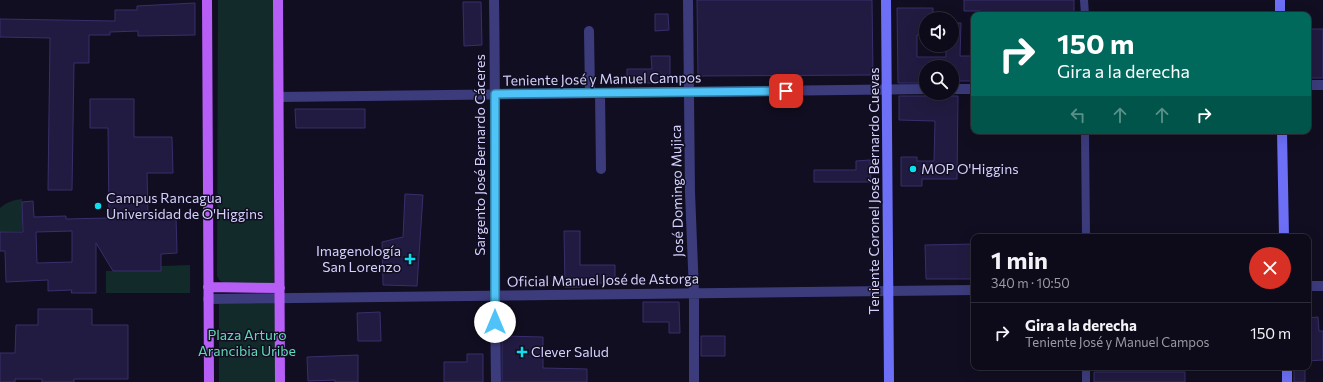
<!DOCTYPE html>
<html lang="es">
<meta charset="utf-8">
<style>
:root{--surface:#0d0a19;--page:#1b1826;--text:#f1f3f6;--muted:#9a9aa2;--line:#2d2b38}
body{margin:0;font-family:Commissioner,sans-serif;background:var(--page);color:var(--text);height:100vh;display:flex;flex-direction:column;font-size:15px;white-space:nowrap}
*{box-sizing:border-box;margin:0}
p{font-size:13px;color:var(--muted)}
.icon{flex:none;width:22px;height:22px;fill:none;stroke:currentColor;stroke-width:2;stroke-linecap:round;stroke-linejoin:round}
.map{position:relative;flex:1;overflow:hidden}
.panel{position:absolute;left:971px;top:234px;width:340px;height:136px;display:flex;flex-direction:column;background:var(--surface);border-radius:8px;box-shadow:0 4px 16px #0002,0 0 0 1px var(--line)}
.panel>*{flex:none}
.top-card{position:absolute;left:971px;top:12px;width:340px;height:122px;border-radius:8px;box-shadow:0 4px 16px #0002,0 0 0 1px var(--line);background:#00695c;color:#fff;overflow:hidden}
.tools{position:absolute;left:919px;top:12px;display:grid;gap:8px}
.tools a{display:grid;place-items:center;width:40px;height:40px;border-radius:50%;background:var(--surface);box-shadow:0 4px 16px #0002,0 0 0 1px var(--line);font-size:20px}
.pin{position:absolute;display:grid;place-items:center;width:34px;height:34px;color:#fff;margin:-17px;border-radius:8px;box-shadow:0 2px 6px #0006}
.me{position:absolute;width:44px;margin:-22px;rotate:0deg;stroke-linejoin:round;filter:drop-shadow(0 0 3px #0008)}
.turn{display:flex;align-items:center;gap:14px;height:84px;padding:0 20px;font-size:18px}
.turn .icon{width:52px;height:52px;stroke-width:2.5}
.turn b{display:block;font-size:28px;line-height:34px}
.lanes{display:flex;align-items:center;height:38px;padding:0 20px;background:#0003;justify-content:center;gap:20px;direction:ltr}
.lanes .off{opacity:.35}
.round{display:grid;place-items:center;flex:none;width:42px;height:42px;border-radius:21px;background:var(--page)}
.overview{display:flex;align-items:center;justify-content:space-between;height:68px;padding:0 20px}
h1{font-size:24px;font-weight:700;line-height:30px}
ul{padding:0;list-style:none}
li{display:flex;align-items:center;gap:12px;height:60px;padding:0 20px;border-top:1px solid var(--line)}
li div{flex:1}
li b{display:block;font-size:15px}
li em{font-style:normal}
.map>svg:first-child{display:block}
</style>
<div class="map">
<svg width="1323" height="382" viewBox="0 0 1323 382">
<rect width="100%" height="100%" fill="#110e21"/>
<!-- green -->
<path fill="#122a29" d="M 218,0 L 274,0 L 274,284 L 226,283 L 220,281 L 217,276 Z
M 22,199 L 22,231 L 0,232 L 0,208 C 7,202 13,200 22,199 Z
M 190,265 L 190,293 L 106,293 L 106,271 L 161,271 L 161,266 Z
M 275,303 L 276,382 L 219,382 L 219,304 Z"/>
<!-- building -->
<path fill="#211b41" stroke="#382f6b" fill-rule="evenodd" d="M 697,0 L 872,0 L 873,75 L 698,76 Z
M 964,0 L 1074,0 L 1074,15 L 980,15 L 980,11 L 964,11 Z
M 463,2 L 481,2 L 482,45 L 464,46 Z
M 195,3 L 195,35 L 138,36 L 138,31 L 110,32 L 110,35 L 89,35 L 89,63 L 74,63 L 72,190 L 48,190 L 50,38 L 0,37 L 0,19 L 115,21 L 115,10 L 137,10 L 137,6 Z
M 897,8 L 933,8 L 933,19 L 926,19 L 926,35 L 917,35 L 917,57 L 946,57 L 946,45 L 952,45 L 952,23 L 961,23 L 960,56 L 974,56 L 974,81 L 952,81 L 952,67 L 926,67 L 926,83 L 898,83 Z
M 655,14 L 668,14 L 669,30 L 655,31 Z
M 1308,29 L 1323,29 L 1323,78 L 1310,78 L 1310,69 L 1308,65 Z
M 651,56 L 670,56 L 670,83 L 627,83 L 627,69 L 652,69 Z
M 899,96 L 958,96 L 957,179 L 922,179 L 922,186 L 901,186 L 901,157 L 917,157 L 917,161 L 934,161 L 935,121 L 899,120 Z
M 90,99 L 134,99 L 134,137 L 172,137 L 173,173 L 147,173 L 148,216 L 176,216 L 177,253 L 161,254 L 161,271 L 113,271 L 96,243 L 96,293 L 71,293 L 72,290 L 48,291 L 48,280 L 6,282 L 5,251 L 0,251 L 0,232 L 23,232 L 22,202 L 33,201 L 34,217 L 66,216 L 66,219 L 109,218 L 108,128 L 90,128 ZM 72,231 L 72,262 L 37,263 L 36,232 Z
M 295,109 L 365,109 L 365,128 L 296,128 Z
M 870,160 L 871,182 L 814,182 L 814,170 L 856,170 L 856,161 Z
M 405,194 L 423,195 L 417,286 L 383,285 L 382,242 L 403,237 Z
M 564,231 L 580,231 L 580,265 L 615,265 L 615,283 L 581,283 L 581,287 L 565,287 Z
M 974,244 L 974,279 L 926,279 L 925,245 Z
M 643,302 L 679,302 L 680,333 L 669,333 L 669,322 L 643,322 Z
M 38,309 L 92,309 L 92,325 L 128,325 L 128,379 L 74,379 L 74,382 L 42,382 L 42,379 L 15,379 L 15,382 L 0,382 L 0,353 L 15,353 L 16,325 L 38,325 Z
M 380,312 L 381,341 L 358,341 L 357,313 Z
M 1318,317 L 1319,331 L 1323,331 L 1323,360 L 1308,361 L 1308,318 Z
M 502,336 L 543,337 L 543,368 L 587,369 L 587,382 L 502,382 Z
M 701,336 L 725,336 L 725,356 L 701,356 Z
M 467,354 L 483,354 L 483,382 L 444,382 L 444,362 L 467,362 Z
M 358,355 L 358,382 L 335,382 L 335,380 L 308,381 L 307,357 Z
M 1294,367 L 1305,367 L 1305,382 L 1294,382 Z
M 1094,372 L 1185,372 L 1185,382 L 1094,382 Z"/>
<g fill="none" stroke-linecap="round" stroke-linejoin="round">
<!-- pedestrian -->
<path stroke="#3c3c7d" stroke-width="8" d="M 1084,0 L 1085,15
M 1085,131 L 1086,237
M 1086,367 L 1086,382"/>
<!-- minor -->
<path stroke="#3c3c7d" stroke-width="10" d="M 494,0 C 496,127 494,255 496,382
M 589,31 L 590,93
M 1308,85 L 1323,85
M 952,89 L 974,89
M 600,93 L 601,169
M 279,97 L 926,89"/>
<!-- tertiary -->
<path stroke="#3c3c7d" stroke-width="10" d="M 688,0 L 690,192 L 694,293 L 694,382
M 1308,286 L 1323,286
M 208,299 L 974,290"/>
<!-- secondary -->
<path stroke="#6d6ff7" stroke-width="10" d="M 886,0 L 889,382
M 1280,0 L 1280,15
M 1282,131 L 1284,237
M 1287,367 L 1287,382"/>
<!-- primary -->
<path stroke="#b75ef7" stroke-width="10" d="M 207,0 L 209,382
M 278,0 L 280,382
M 208,287 L 280,288"/>
</g>
<g fill="none" stroke-linecap="round" stroke-linejoin="round">
<!-- route casing -->
<g stroke="#337fa1" stroke-width="10">
<path id="route" d="M 495,322 L 495,94 L 786,91"/>
</g>
<!-- route -->
<use href="#route" stroke="#4fc3f7" stroke-width="7"/>
</g>
<!-- markers -->
<g fill="#0cdfed" stroke="#110e21" stroke-width="1.5">
<circle cx="913" cy="169" r="4"/>
<circle cx="98" cy="206" r="4"/>
<path d="M408 253h4v4h4v4h-4v4h-4v-4h-4v-4h4z"/>
<path d="M520 346h4v4h4v4h-4v4h-4v-4h-4v-4h4z"/>
</g>
<g text-anchor="middle" stroke-width="3" stroke-linejoin="round" paint-order="stroke">
<!-- street labels -->
<g font-size="14" fill="#d4d1fd" stroke="#110e21">
<text transform="translate(602 79) rotate(-1)" y="5">Teniente José y Manuel Campos</text>
<text transform="translate(480 155) rotate(-90)" y="5">Sargento José Bernardo Cáceres</text>
<text transform="translate(677 191) rotate(-91)" y="5">José Domingo Mujica</text>
<text transform="translate(874 191) rotate(-90)" y="5">Teniente Coronel José Bernardo Cuevas</text>
<text transform="translate(603 280) rotate(-1)" y="5">Oficial Manuel José de Astorga</text>
</g>
<!-- poi labels -->
<g font-size="14" fill="#d4d1fd" stroke="#110e21" text-anchor="start">
<text x="921" y="174">MOP O'Higgins</text>
<text x="106" y="203">Campus Rancagua<tspan x="106" dy="16">Universidad de O'Higgins</tspan></text>
<text x="401" y="256" text-anchor="end">Imagenología<tspan x="401" dy="16">San Lorenzo</tspan></text>
<text x="531" y="357">Clever Salud</text>
</g>
<!-- park labels -->
<g font-size="14" fill="#61d8b6" stroke="#110e21">
<text x="247" y="340">Plaza Arturo<tspan x="247" dy="16">Arancibia Uribe</tspan></text>
</g>
</g>
</svg>
<div class="tools">
<a><svg class="icon" aria-label="sound" viewBox="0 0 24 24"><path d="M4 9h4l5-4v14l-5-4H4zM17 9q2 3 0 6"/></svg></a>
<a><svg class="icon" aria-label="search" viewBox="0 0 24 24"><circle cx="10" cy="10" r="6"/><path d="M15 15l6 6"/></svg></a>
</div>
<div class="pin" style="left:786px;top:91px;background:#d93025"><svg class="icon" aria-label="arrive" viewBox="0 0 24 24"><path d="M6 21V4h12l-3 4 3 4H6"/></svg></div>
<svg class="me" style="left:495px;top:322px" viewBox="-20 -20 40 40"><circle r="19" fill="#fff"/><path d="M0-13L10 11 0 6-10 11z" fill="#4fc3f7"/></svg>
<div class="top-card">
<div class="turn"><svg class="icon" aria-label="right" viewBox="0 0 24 24"><path d="M7 20v-9h11M14 6l5 5-5 5"/></svg><div><b>150 m</b>Gira a la derecha</div></div>
<div class="lanes"><svg class="icon off" aria-label="left" viewBox="0 0 24 24"><path d="M17 20v-9H6M10 6l-5 5 5 5"/></svg><svg class="icon off" aria-label="ahead" viewBox="0 0 24 24"><path d="M12 20V5M6 11l6-6 6 6"/></svg><svg class="icon off" aria-label="ahead" viewBox="0 0 24 24"><path d="M12 20V5M6 11l6-6 6 6"/></svg><svg class="icon" aria-label="right" viewBox="0 0 24 24"><path d="M7 20v-9h11M14 6l5 5-5 5"/></svg></div>
</div>
<section class="panel">
<div class="overview"><div><h1>1 min</h1><p>340 m · 10:50</p></div><a class="round" style="background:#d93025;color:#fff"><svg class="icon" aria-label="close" viewBox="0 0 24 24"><path d="M6 6l12 12M18 6L6 18"/></svg></a></div>
<ul>
<li><svg class="icon" aria-label="right" viewBox="0 0 24 24"><path d="M7 20v-9h11M14 6l5 5-5 5"/></svg><div><b>Gira a la derecha</b><p>Teniente José y Manuel Campos</p></div><em>150 m</em></li>
</ul>
</section>
</div>
